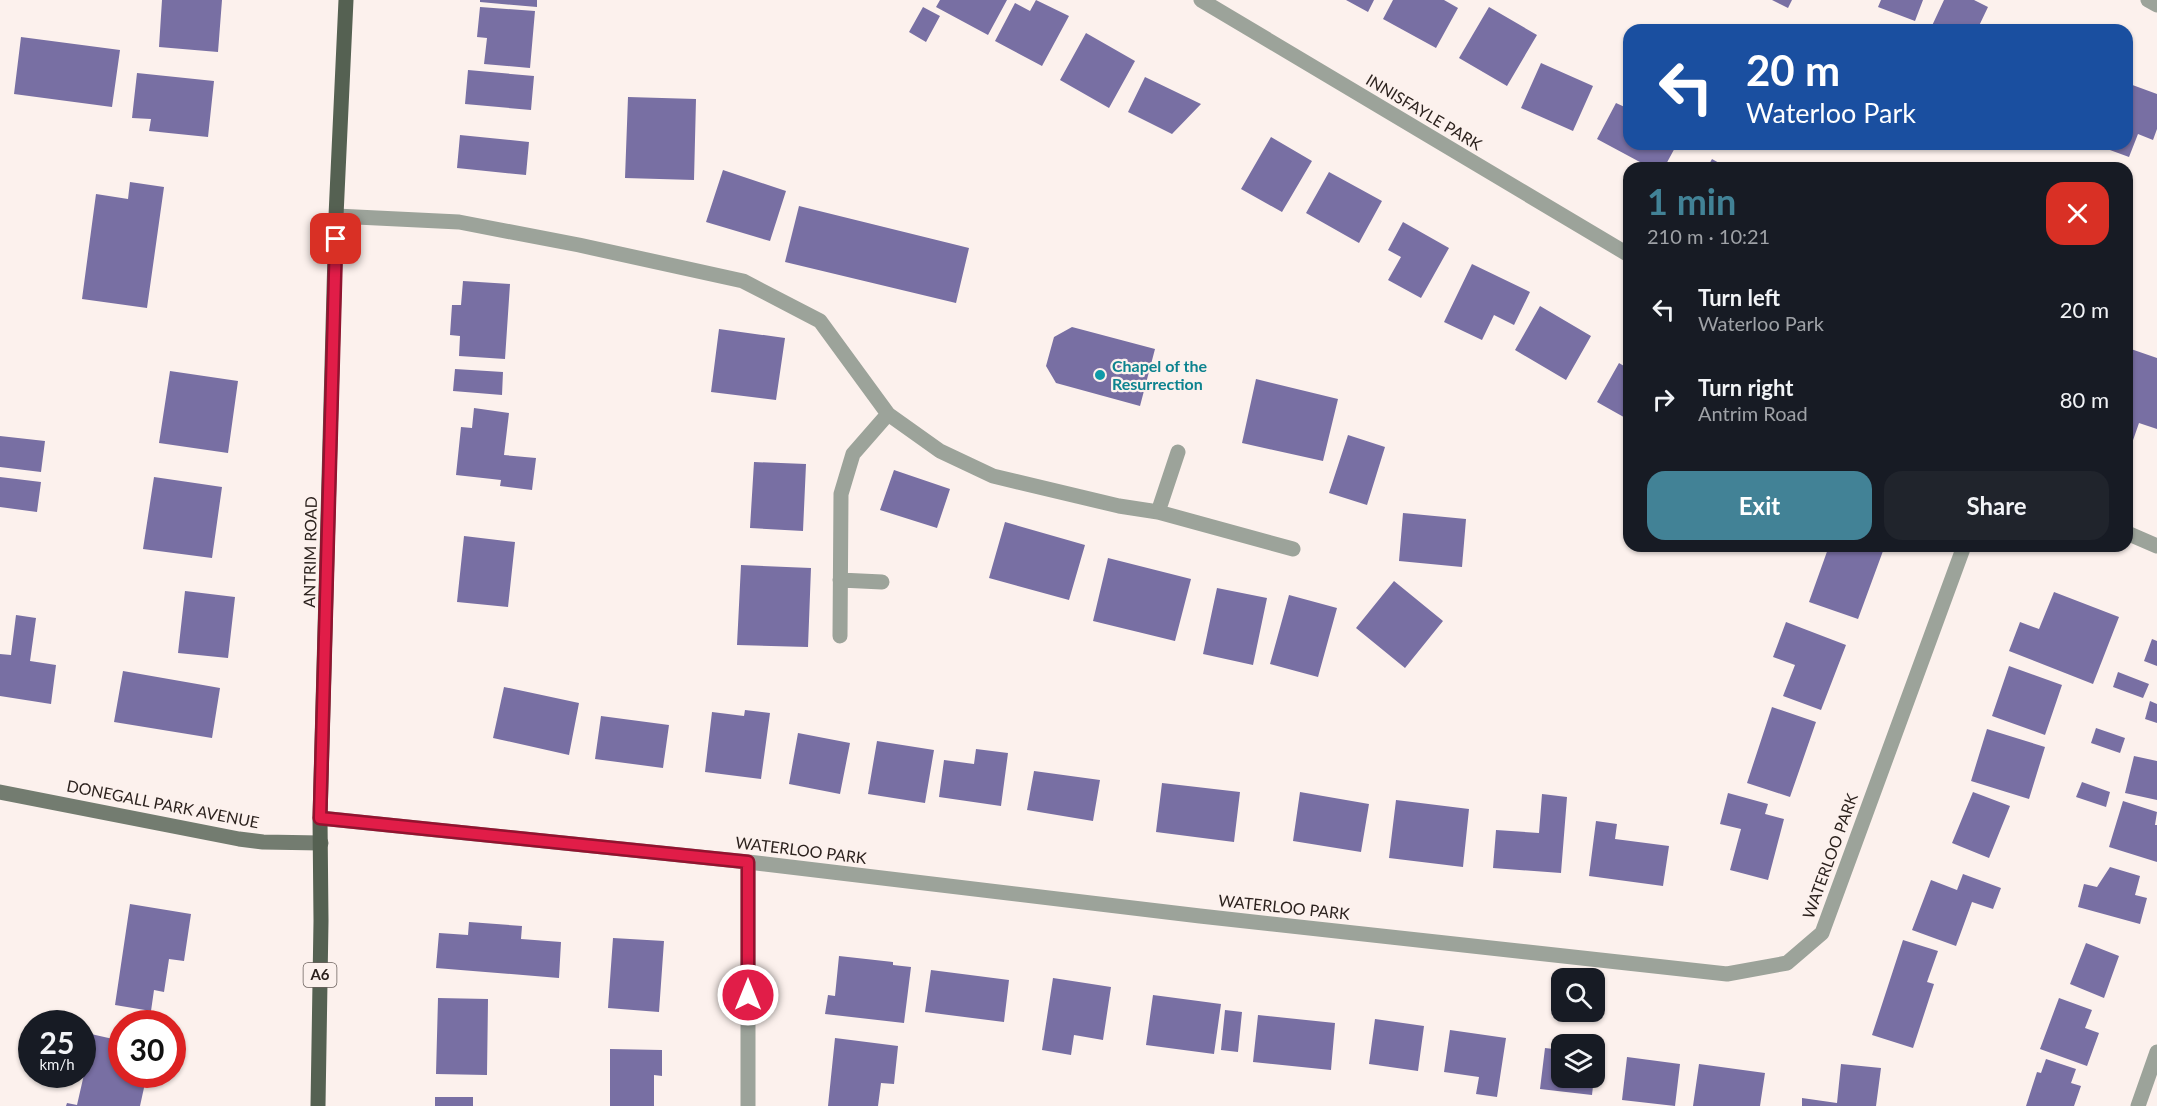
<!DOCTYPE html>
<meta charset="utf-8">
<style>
:root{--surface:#171b24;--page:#20242c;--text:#f1f3f6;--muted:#9ea1a6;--accent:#428296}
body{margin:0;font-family:Lato,sans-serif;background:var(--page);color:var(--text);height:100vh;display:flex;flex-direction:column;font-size:22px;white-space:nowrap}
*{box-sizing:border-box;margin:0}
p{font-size:20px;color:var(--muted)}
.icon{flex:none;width:33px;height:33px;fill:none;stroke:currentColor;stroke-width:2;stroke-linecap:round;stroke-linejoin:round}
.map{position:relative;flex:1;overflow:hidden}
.panel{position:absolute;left:1623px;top:162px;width:510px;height:390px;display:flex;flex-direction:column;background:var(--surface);border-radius:18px;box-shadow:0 2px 4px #0004}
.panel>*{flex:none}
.banner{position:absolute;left:1623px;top:24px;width:510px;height:126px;border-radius:18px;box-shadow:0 2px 4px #0004;background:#1a4fa0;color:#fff;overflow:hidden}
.tools{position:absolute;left:1551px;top:968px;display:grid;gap:12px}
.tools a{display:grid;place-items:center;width:54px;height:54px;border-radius:12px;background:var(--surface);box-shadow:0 2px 4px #0004;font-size:30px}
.speed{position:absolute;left:18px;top:1010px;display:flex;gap:12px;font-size:30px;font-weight:700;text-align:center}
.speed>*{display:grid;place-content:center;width:78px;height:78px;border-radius:50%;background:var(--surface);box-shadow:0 2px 4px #0004;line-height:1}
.speed small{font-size:15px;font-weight:400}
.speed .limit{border:9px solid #d22;background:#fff;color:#111}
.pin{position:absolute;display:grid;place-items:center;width:51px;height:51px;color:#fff;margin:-26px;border-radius:12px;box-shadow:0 3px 9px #0006}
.me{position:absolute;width:66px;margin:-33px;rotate:0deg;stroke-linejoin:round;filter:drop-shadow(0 0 4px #0008)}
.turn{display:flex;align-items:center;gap:21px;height:126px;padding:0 24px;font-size:27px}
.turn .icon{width:78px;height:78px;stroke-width:2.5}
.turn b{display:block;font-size:42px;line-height:51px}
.round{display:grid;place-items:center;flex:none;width:63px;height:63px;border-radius:18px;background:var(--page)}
.overview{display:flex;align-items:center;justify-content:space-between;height:102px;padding:0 24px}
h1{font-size:36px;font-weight:700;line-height:45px;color:var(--accent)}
.primary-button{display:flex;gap:12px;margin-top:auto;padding:12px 24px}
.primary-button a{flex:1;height:69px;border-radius:18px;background:var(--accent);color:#fff;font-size:24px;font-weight:700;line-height:69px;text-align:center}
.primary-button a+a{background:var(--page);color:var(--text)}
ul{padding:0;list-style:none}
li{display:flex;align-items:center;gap:18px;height:90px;padding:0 24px}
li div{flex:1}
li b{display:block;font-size:22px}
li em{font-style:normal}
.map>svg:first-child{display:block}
</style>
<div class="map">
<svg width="2157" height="1106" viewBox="0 0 2157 1106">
<rect width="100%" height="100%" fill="#fcf1ed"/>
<!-- building -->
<path fill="#786fa3" d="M 162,0 L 222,0 L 218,52 L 159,47 Z
M 480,0 L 537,0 L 537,7 L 480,2 Z
M 940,0 L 1007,0 L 988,35 L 936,7 Z
M 1036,0 L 1069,16 L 1042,66 L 995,41 L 1015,3 L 1030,11 Z
M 1346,0 L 1374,0 L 1368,12 Z
M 1393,0 L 1444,0 L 1458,8 L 1436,48 L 1383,19 Z
M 1772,0 L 1792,0 L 1788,8 Z
M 1881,0 L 1923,0 L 1915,21 L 1878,7 Z
M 1944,0 L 1974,0 L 1988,7 L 1977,30 L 1930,30 Z
M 480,7 L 535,11 L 530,68 L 484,64 L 487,38 L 477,37 Z
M 923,7 L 940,16 L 926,42 L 909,32 Z
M 1489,7 L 1537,35 L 1507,86 L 1459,58 Z
M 1086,33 L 1135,61 L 1109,108 L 1060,80 Z
M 21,37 L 120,50 L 112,107 L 14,94 Z
M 1541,63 L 1593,86 L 1573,131 L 1521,108 Z
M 468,70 L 534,76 L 531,110 L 465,104 Z
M 137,73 L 214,81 L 208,137 L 149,131 L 151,119 L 132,118 Z
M 1145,77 L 1201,104 L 1172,134 L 1128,112 Z
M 2127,83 L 2157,94 L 2157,129 L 2153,140 L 2138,134 L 2129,157 L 2099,146 L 2099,144 L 2127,144 Z
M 628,97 L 696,99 L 694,180 L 625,178 Z
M 1616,103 L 1629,109 L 1629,144 L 1677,144 L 1664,168 L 1651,168 L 1597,139 Z
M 460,135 L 529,142 L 526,175 L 457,168 Z
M 1271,137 L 1312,161 L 1282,212 L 1241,189 Z
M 1712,159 L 1728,168 L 1707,168 Z
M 723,170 L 786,191 L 770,241 L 706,222 Z
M 1329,172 L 1382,201 L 1359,243 L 1306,213 Z
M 130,182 L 164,187 L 147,308 L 82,299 L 96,194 L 128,199 Z
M 799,206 L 969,248 L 956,303 L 785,262 Z
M 1403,222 L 1449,248 L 1421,298 L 1388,280 L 1401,257 L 1388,250 Z
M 1472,264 L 1530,292 L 1514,325 L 1494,315 L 1482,340 L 1444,322 Z
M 463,281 L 510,284 L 505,359 L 459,356 L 460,336 L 450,335 L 452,305 L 461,305 Z
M 1540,306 L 1591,336 L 1566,380 L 1515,350 Z
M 1072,327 L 1155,349 L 1140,406 L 1056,383 L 1046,366 L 1054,337 Z
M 719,329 L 785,338 L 776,400 L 711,392 Z
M 2128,348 L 2157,358 L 2157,429 L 2139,423 L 2131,446 L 2127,445 Z
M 1619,363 L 1629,369 L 1629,420 L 1597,402 Z
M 455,369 L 503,372 L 502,395 L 453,391 Z
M 170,371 L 238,381 L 228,453 L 159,443 Z
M 1256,379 L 1338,399 L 1323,461 L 1242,443 Z
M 474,408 L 509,413 L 504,455 L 536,458 L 532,490 L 500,486 L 501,480 L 456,475 L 461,427 L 472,428 Z
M 1348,435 L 1385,447 L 1367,505 L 1329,493 Z
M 0,436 L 45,441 L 41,472 L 0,467 Z
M 754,462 L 806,464 L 803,531 L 750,528 Z
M 894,470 L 950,489 L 937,528 L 880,510 Z
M 0,477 L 41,482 L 37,512 L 0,507 Z
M 154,477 L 222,487 L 212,558 L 143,549 Z
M 1403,513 L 1466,519 L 1462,567 L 1399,561 Z
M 1005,522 L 1085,545 L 1069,600 L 989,578 Z
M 464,536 L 515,542 L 508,607 L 457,602 Z
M 1829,546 L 1868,546 L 1883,551 L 1858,619 L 1809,602 Z
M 1108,558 L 1191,579 L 1175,641 L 1093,621 Z
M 741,565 L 811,568 L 808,647 L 737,645 Z
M 1394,581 L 1443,621 L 1405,668 L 1356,628 Z
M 1217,588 L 1267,598 L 1253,665 L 1203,654 Z
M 185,591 L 235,597 L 228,658 L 178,653 Z
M 2054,592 L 2119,617 L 2093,684 L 2009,651 L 2020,622 L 2039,629 Z
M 1289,595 L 1337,608 L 1318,677 L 1270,664 Z
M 16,615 L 36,618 L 30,661 L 56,665 L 51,704 L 0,696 L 0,654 L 11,655 Z
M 1786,622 L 1846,645 L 1821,710 L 1783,696 L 1795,665 L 1773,657 Z
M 2152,639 L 2157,641 L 2157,666 L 2144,661 Z
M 2009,666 L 2062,685 L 2045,735 L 1992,716 Z
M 123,671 L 220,688 L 212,738 L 114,722 Z
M 2118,672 L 2149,684 L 2143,698 L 2113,687 Z
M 504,687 L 579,703 L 569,755 L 493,738 Z
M 2150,701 L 2157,704 L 2157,723 L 2145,719 Z
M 1772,707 L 1816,722 L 1790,797 L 1747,783 Z
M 745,710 L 770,713 L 761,779 L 705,772 L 712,712 L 744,716 Z
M 601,716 L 669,725 L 663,768 L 595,759 Z
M 2096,728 L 2125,738 L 2120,753 L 2091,743 Z
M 1987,729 L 2045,747 L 2029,799 L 1971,781 Z
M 798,733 L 850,743 L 840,794 L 789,784 Z
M 877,741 L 934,750 L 925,803 L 868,794 Z
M 976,749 L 1008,753 L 1001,806 L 939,797 L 944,760 L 974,764 Z
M 2134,756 L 2157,761 L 2157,800 L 2125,793 Z
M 1034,771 L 1100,780 L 1093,821 L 1027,810 Z
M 2082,782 L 2110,792 L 2106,807 L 2076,797 Z
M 1162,783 L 1240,792 L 1234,842 L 1156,832 Z
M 1300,792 L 1369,804 L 1361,852 L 1293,841 Z
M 1973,792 L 2010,806 L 1989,858 L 1952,843 Z
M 1728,793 L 1768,804 L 1765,814 L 1784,819 L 1768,880 L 1730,870 L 1741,829 L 1720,824 Z
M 1542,794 L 1567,797 L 1561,873 L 1493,868 L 1496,830 L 1539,833 Z
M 1396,800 L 1469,809 L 1463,867 L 1389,858 Z
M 2123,801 L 2157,812 L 2155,825 L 2157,825 L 2157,862 L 2109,847 Z
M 1596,821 L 1617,824 L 1615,839 L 1669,846 L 1663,886 L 1589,876 Z
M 2110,867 L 2140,876 L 2135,895 L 2147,898 L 2140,924 L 2078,907 L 2084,884 L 2097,887 Z
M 1963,874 L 2001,888 L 1993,909 L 1972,902 L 1956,946 L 1912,930 L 1931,880 L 1957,890 Z
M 130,904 L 191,914 L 184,961 L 169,959 L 164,992 L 154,990 L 151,1011 L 115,1005 Z
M 469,922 L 522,926 L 521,939 L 561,942 L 559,978 L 436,968 L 439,933 L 468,935 Z
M 613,938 L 664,941 L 659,1012 L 608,1008 Z
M 1903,940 L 1938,951 L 1927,982 L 1934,984 L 1913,1048 L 1872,1035 Z
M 2086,943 L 2119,956 L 2104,998 L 2070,984 Z
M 839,956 L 893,962 L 893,965 L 911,967 L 904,1023 L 825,1014 L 828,995 L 835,996 Z
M 931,970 L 1009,980 L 1004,1022 L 925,1012 Z
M 1053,978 L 1111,987 L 1103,1040 L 1074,1035 L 1071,1055 L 1042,1050 Z
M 1153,995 L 1221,1004 L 1214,1054 L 1146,1045 Z
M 438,998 L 488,999 L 487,1075 L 436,1074 Z
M 2059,998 L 2092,1010 L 2085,1028 L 2099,1033 L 2087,1066 L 2040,1049 Z
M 1225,1010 L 1242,1012 L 1238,1052 L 1221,1050 Z
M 1258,1015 L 1335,1023 L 1331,1070 L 1253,1062 Z
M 1375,1019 L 1424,1026 L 1418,1071 L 1369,1064 Z
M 1450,1030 L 1506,1038 L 1497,1097 L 1476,1094 L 1479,1077 L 1444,1072 Z
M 82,1032 L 122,1041 L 122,1074 L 147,1074 L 140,1106 L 66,1106 L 67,1103 L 77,1105 L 85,1070 L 82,1070 Z
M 835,1038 L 898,1046 L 894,1084 L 881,1083 L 878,1106 L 828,1106 Z
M 1545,1048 L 1562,1050 L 1562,1077 L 1594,1077 L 1592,1095 L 1540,1089 Z
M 610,1049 L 662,1050 L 662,1076 L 654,1075 L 654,1106 L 610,1106 Z
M 1627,1057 L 1680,1064 L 1675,1106 L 1622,1100 Z
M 2046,1059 L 2076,1069 L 2071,1083 L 2081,1086 L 2074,1106 L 2026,1106 L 2037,1072 L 2041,1073 Z
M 1699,1064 L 1765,1073 L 1760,1106 L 1693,1106 Z
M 1841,1064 L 1881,1068 L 1876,1106 L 1802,1106 L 1802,1098 L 1837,1103 Z
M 435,1097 L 473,1097 L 473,1106 L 435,1106 Z"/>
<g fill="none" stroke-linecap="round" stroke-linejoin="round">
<!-- street -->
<path stroke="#9ca39a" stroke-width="15" d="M 1201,0 L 1629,255
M 2148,0 L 2157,5
M 336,216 L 459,222 L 579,245 L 743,281 L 820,321 L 888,414 L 940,451 L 993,476 L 1119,506 L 1158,512 L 1293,549
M 1158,512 L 1178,452
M 2127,533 L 2157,546
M 840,580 L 882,582
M 840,636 L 841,494 L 853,454 L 888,414
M 320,818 L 748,862 L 1200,916 L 1727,974 L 1787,963 L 1822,933 L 1964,546
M 748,862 L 748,1106
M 2138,1106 L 2157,1052"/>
<!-- secondary -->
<path stroke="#737c70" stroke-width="15" d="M 0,792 L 239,839 L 263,842 L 321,843"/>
<!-- primary -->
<path stroke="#556152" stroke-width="15" d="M 318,1106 L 321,921 L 320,818 L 336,216 L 346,0"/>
</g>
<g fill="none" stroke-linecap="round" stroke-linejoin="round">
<!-- route casing -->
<g stroke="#92132f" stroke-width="15">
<path id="route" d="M 336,239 L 320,818 L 748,862 L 748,995"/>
</g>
<!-- route -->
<use href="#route" stroke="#e11d48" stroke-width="10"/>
</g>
<!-- markers -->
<circle fill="#0f9aa8" stroke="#fcf1ed" stroke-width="2" cx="1100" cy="375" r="6"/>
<g text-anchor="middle" stroke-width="4.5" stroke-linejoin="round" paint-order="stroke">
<!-- shield labels -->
<rect fill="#fcf1ed" stroke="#6a605c" stroke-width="1.5" x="303.5" y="963" width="33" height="24" rx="4.5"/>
<g font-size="15" font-weight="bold" fill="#2c221e">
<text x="320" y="980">A6</text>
</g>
<!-- street labels -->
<g font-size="16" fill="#2c221e" stroke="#fcf1ed">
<text transform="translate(1424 112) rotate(31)" y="6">INNISFAYLE PARK</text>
<text transform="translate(310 552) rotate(-89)" y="6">ANTRIM ROAD</text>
<text transform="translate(163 804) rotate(11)" y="6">DONEGALL PARK AVENUE</text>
<text transform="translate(801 850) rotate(7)" y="6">WATERLOO PARK</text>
<text transform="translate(1830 856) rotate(-70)" y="6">WATERLOO PARK</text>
<text transform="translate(1284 907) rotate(6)" y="6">WATERLOO PARK</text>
</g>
<!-- culture labels -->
<g font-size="16" font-weight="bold" fill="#0d838f" stroke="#fcf1ed" text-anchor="start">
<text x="1112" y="372">Chapel of the<tspan x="1112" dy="18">Resurrection</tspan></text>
</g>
</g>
</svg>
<div class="tools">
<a><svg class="icon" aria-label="search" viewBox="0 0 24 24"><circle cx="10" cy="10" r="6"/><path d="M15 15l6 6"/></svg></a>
<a><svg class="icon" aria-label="layers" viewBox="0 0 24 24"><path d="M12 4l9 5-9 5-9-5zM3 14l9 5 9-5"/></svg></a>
</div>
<div class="speed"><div>25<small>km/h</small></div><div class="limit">30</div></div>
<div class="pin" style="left:336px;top:239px;background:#d93025"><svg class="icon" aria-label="arrive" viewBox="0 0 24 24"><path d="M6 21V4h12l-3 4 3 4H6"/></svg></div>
<svg class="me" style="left:748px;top:995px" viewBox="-20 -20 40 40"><circle r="17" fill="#e11d48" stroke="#fff" stroke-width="3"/><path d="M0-11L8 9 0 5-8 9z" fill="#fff"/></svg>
<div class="banner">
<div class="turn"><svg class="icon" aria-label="left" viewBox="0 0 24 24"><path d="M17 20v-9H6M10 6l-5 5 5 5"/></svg><div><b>20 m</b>Waterloo Park</div></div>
</div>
<section class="panel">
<div class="overview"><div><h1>1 min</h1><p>210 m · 10:21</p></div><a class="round" style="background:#d93025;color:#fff"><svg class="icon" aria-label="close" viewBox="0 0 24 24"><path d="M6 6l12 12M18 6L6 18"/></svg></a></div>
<ul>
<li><svg class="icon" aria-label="left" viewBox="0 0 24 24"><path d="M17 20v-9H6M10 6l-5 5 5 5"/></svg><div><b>Turn left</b><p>Waterloo Park</p></div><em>20 m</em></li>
<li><svg class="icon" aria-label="right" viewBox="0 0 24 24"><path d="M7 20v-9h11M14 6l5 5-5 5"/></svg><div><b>Turn right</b><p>Antrim Road</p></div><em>80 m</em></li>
</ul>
<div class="primary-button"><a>Exit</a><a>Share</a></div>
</section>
</div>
